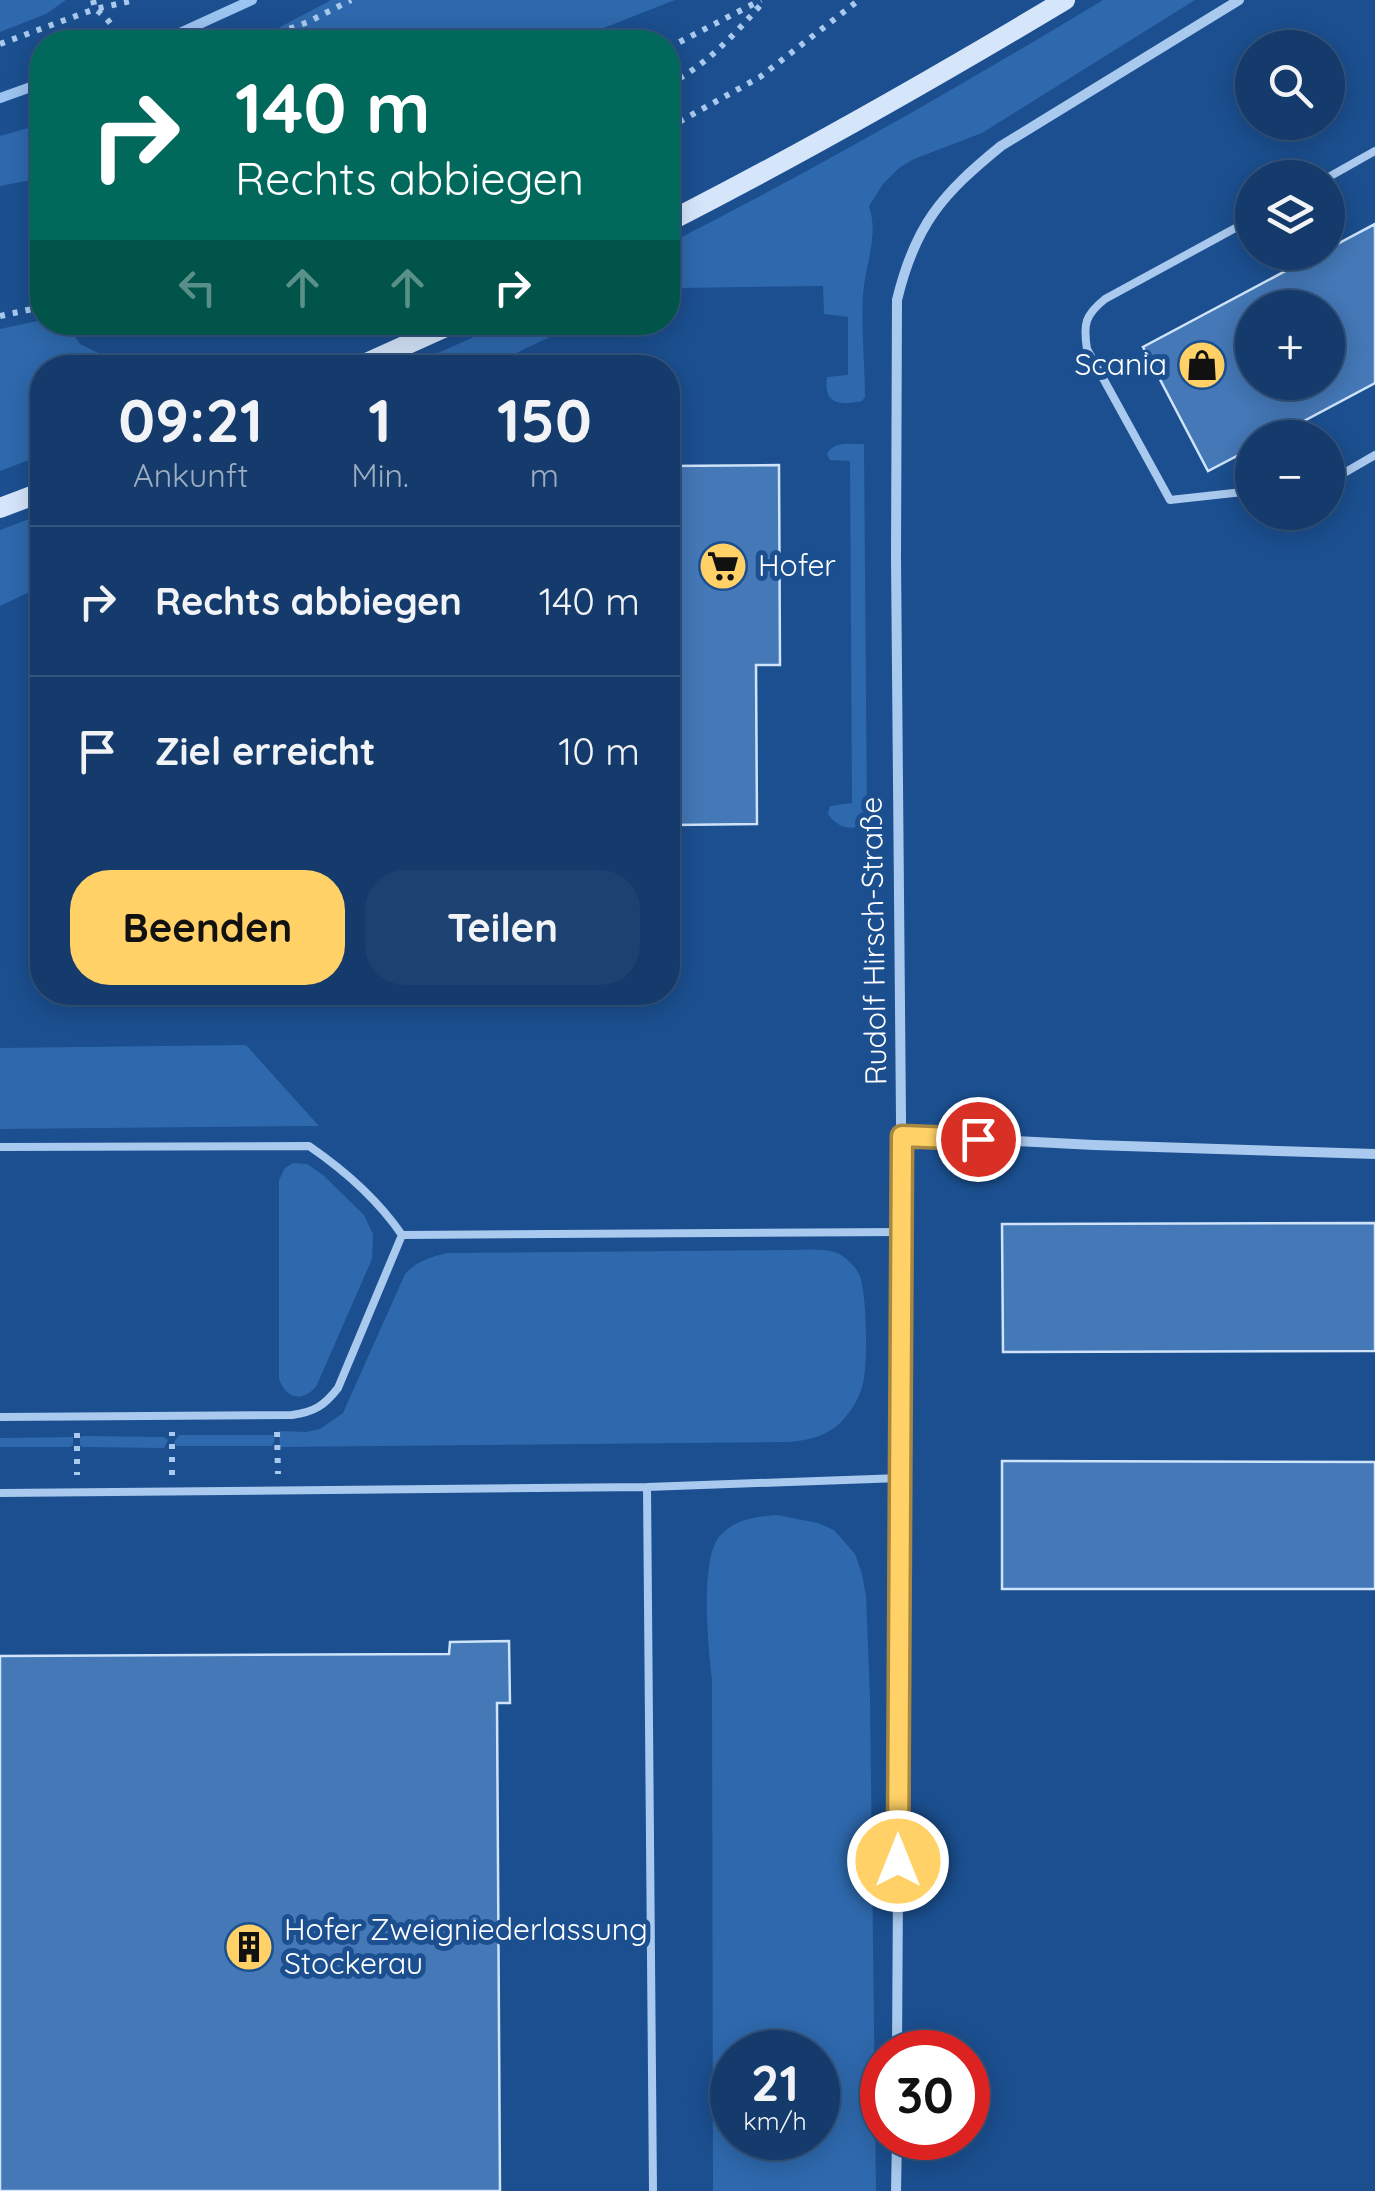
<!DOCTYPE html>
<html lang="de">
<meta charset="utf-8">
<style>
:root{--surface:#143b6b;--page:#1d4271;--text:#f1f3f6;--muted:#9dadc1;--line:#33557e;--accent:#ffd166}
body{margin:0;font-family:Quicksand,sans-serif;background:var(--page);color:var(--text);height:100vh;display:flex;flex-direction:column;font-size:38px;white-space:nowrap}
*{box-sizing:border-box;margin:0}
p{font-size:32px;color:var(--muted)}
.icon{flex:none;width:55px;height:55px;fill:none;stroke:currentColor;stroke-width:2;stroke-linecap:round;stroke-linejoin:round}
.map{position:relative;flex:1;overflow:hidden}
.details{position:absolute;left:30px;top:355px;width:650px;height:650px;display:flex;flex-direction:column;background:var(--surface);border-radius:40px;box-shadow:0 5px 25px #0003,0 0 0 2px var(--line)}
.details>*{flex:none}
.hud{position:absolute;left:30px;top:30px;width:650px;height:305px;border-radius:40px;box-shadow:0 5px 25px #0003,0 0 0 2px var(--line);background:#00695c;color:#fff;overflow:hidden}
.buttons{position:absolute;left:1235px;top:30px;display:grid;gap:20px}
.buttons a{display:grid;place-items:center;width:110px;height:110px;border-radius:50%;background:var(--surface);box-shadow:0 5px 25px #0003,0 0 0 2px var(--line);font-size:50px}
.speed{position:absolute;left:710px;top:2030px;display:flex;gap:20px;font-size:50px;font-weight:700;text-align:center}
.speed>*{display:grid;place-content:center;width:130px;height:130px;border-radius:50%;background:var(--surface);box-shadow:0 5px 25px #0003,0 0 0 2px var(--line);line-height:1}
.speed small{font-size:25px;font-weight:400}
.speed .limit{border:15px solid #d22;background:#fff;color:#111}
.pin{position:absolute;display:grid;place-items:center;width:85px;height:85px;color:#fff;margin:-42px;border:5px solid #fff;border-radius:50%;box-shadow:0 2px 10px #0007}
.me{position:absolute;width:110px;margin:-55px;rotate:0deg;stroke-linejoin:round;filter:drop-shadow(0 0 8px #0008)}
.turn{display:flex;align-items:center;gap:35px;height:210px;padding:0 40px;font-size:45px}
.turn .icon{width:130px;height:130px;stroke-width:2.5}
.turn b{display:block;font-size:70px;line-height:85px}
.lanes{display:flex;align-items:center;height:95px;padding:0 40px;background:#0003;justify-content:center;gap:50px;direction:ltr}
.lanes .off{opacity:.35}
.eta{display:flex;justify-content:space-evenly;align-items:center;height:170px;text-align:center}
.eta b{font-size:60px;font-weight:700;line-height:70px}
.cta{display:flex;gap:20px;margin-top:auto;padding:20px 40px}
.cta a{flex:1;height:115px;border-radius:40px;background:var(--accent);color:#111;font-size:40px;font-weight:700;line-height:115px;text-align:center}
.cta a+a{background:var(--page);color:var(--text)}
ul{padding:0;list-style:none}
li{display:flex;align-items:center;gap:30px;height:150px;padding:0 40px;border-top:2px solid var(--line)}
li div{flex:1}
li b{display:block;font-size:38px}
li em{font-style:normal}
.map>svg:first-child{display:block}
</style>
<div class="map">
<svg width="1375" height="2191" viewBox="0 0 1375 2191">
<rect width="100%" height="100%" fill="#1b4f8f"/>
<!-- green -->
<path fill="#2e69ad" fill-rule="evenodd" d="M 0,0 L 66,0 L 46,14 L 0,32 Z
M 331,0 L 675,0 L 568,42 L 252,42 Z
M 1103,0 L 1195,0 L 982,133 L 914,159 L 899,168 L 883,184 L 869,206 C 878,233 868,258 864,285 C 860,317 865,363 865,397 L 862,401 C 839,406 823,404 827,377 L 848,375 L 848,317 L 824,314 L 823,286 L 679,288 L 678,308 L 677,311 L 668,313 L 668,244 C 816,169 961,86 1103,0 Z
M 42,124 L 42,178 L 0,186 L 0,136 Z
M 42,320 L 42,322 L 65,323 L 80,344 L 127,367 L 42,368 L 42,455 L 0,471 L 0,329 Z
M 508,322 L 579,323 L 487,367 L 406,367 Z
M 864,444 L 867,821 C 854,833 837,828 828,814 L 830,806 L 852,803 L 850,461 L 830,460 L 827,454 C 833,441 850,444 864,444 Z
M 42,514 L 42,586 L 0,606 L 0,530 Z
M 246,1045 L 319,1126 L 0,1129 L 0,1048 Z
M 293,1163 L 307,1164 L 323,1175 L 364,1215 L 373,1234 L 372,1259 L 316,1387 C 301,1403 286,1398 279,1379 L 279,1180 L 285,1168 Z
M 790,1250 C 804,1250 824,1248 837,1253 C 845,1256 855,1266 859,1274 C 867,1290 868,1364 863,1383 C 860,1398 850,1413 840,1423 C 825,1437 808,1440 789,1442 L 280,1447 L 279,1431 L 306,1432 L 320,1429 L 343,1413 L 405,1274 C 417,1261 430,1257 447,1253 Z
M 179,1435 L 273,1435 L 275,1440 L 272,1446 L 176,1446 L 174,1442 Z
M 83,1436 L 164,1437 L 168,1440 L 164,1448 L 82,1447 L 80,1445 L 80,1437 Z
M 73,1437 L 73,1445 L 70,1447 L 0,1447 L 0,1438 Z
M 777,1515 L 818,1523 L 834,1530 L 855,1554 L 862,1574 L 866,1596 L 870,1698 L 876,2191 L 713,2191 L 712,1679 C 708,1648 700,1560 719,1537 C 734,1519 755,1517 777,1515 ZM 732,2052 L 818,2052 L 818,2138 L 732,2138 Z"/>
<g fill="none" stroke-linecap="round" stroke-linejoin="round">
<!-- stream -->
<path stroke="#9cc4f0" stroke-width="10" d="M 160,42 L 252,0
M 0,98 L 42,83"/>
</g>
<!-- building -->
<path fill="#4478b7" stroke="#cfe3fa" stroke-width="2.5" fill-rule="evenodd" d="M 1375,224 L 1375,383 L 1272,438 L 1252,438 L 1252,448 L 1208,471 L 1143,347 L 1321,252 L 1328,252 L 1328,249 ZM 1252,308 L 1328,308 L 1328,382 L 1252,382 Z
M 779,465 L 780,665 L 756,665 L 757,824 L 673,825 L 673,854 L 668,854 L 668,466 Z
M 1375,1223 L 1375,1351 L 1003,1352 L 1002,1224 Z
M 1002,1461 L 1375,1462 L 1375,1589 L 1002,1589 Z
M 509,1641 L 510,1703 L 497,1703 L 500,2191 L 0,2191 L 0,1656 L 449,1654 L 450,1642 Z"/>
<g fill="none" stroke-linecap="round" stroke-linejoin="round">
<!-- path -->
<path stroke="#a9c9ee" stroke-width="6" stroke-dasharray="5 8" stroke-linecap="butt" d="M 93,0 L 95,9 L 135,0
M 253,42 L 308,22 L 351,0
M 0,44 L 95,9 C 108,18 115,28 121,42
M 668,48 L 761,0
M 668,85 C 709,63 734,35 765,0
M 668,128 L 760,77 L 859,0
M 0,316 L 42,307
M 277,1432 L 278,1474
M 77,1433 L 77,1475
M 172,1475 L 172,1432"/>
<!-- service -->
<path stroke="#a9c9ee" stroke-width="8" d="M 1327,178 L 1375,151
M 1252,219 L 1105,299 C 1085,315 1083,324 1087,349 L 1170,500 L 1252,491
M 1328,479 L 1344,473 L 1375,455
M 0,1147 L 309,1146 C 344,1170 378,1200 402,1235
M 402,1235 L 902,1232
M 0,1417 L 292,1415 C 314,1412 324,1406 338,1388 L 402,1235
M 647,1487 L 653,2191
M 0,1493 L 647,1487 L 901,1478"/>
<!-- minor -->
<path stroke="#a9c9ee" stroke-width="10" d="M 901,1135 L 1094,1145 L 1375,1154
M 897,2052 L 902,1232 L 896,558 L 897,300 C 915,225 942,194 1001,146 L 1239,0
M 896,2191 L 897,2138"/>
<!-- secondary -->
<path stroke="#d6e6fa" stroke-width="20" d="M 668,222 C 803,153 935,78 1065,0
M 355,368 L 457,322
M 0,508 L 42,492"/>
</g>
<g fill="none" stroke-linecap="round" stroke-linejoin="round">
<!-- route casing -->
<g stroke="#a68842" stroke-width="25">
<path id="route" d="M 898,1861 L 902,1136 L 978,1139"/>
</g>
<!-- route -->
<use href="#route" stroke="#ffd166" stroke-width="18"/>
</g>
<!-- icons -->
<defs>
<g id="shop-disc" transform="scale(2.5)"><circle r="9.5" fill="#ffd166" stroke="#1b4f8f"/><path d="M-5-2.5h2.3a2.7 3.5 0 0 1 5.4 0H5L5.5 6h-11ZM-1.5-2.5h3a1.5 2.3 0 0 0-3 0Z" fill="#111"/></g>
<g id="supermarket-disc" transform="scale(2.5)"><circle r="9.5" fill="#ffd166" stroke="#1b4f8f"/><path d="M-6-5.5h2.5l.6 2H6L4.5 2H-2.5L-4.4-4H-6ZM-1.5 3.2a1.3 1.3 0 1 0 .1 0ZM3 3.2a1.3 1.3 0 1 0 .1 0Z" fill="#111"/></g>
<g id="building-disc" transform="scale(2.5)"><circle r="9.5" fill="#ffd166" stroke="#1b4f8f"/><path d="M-4-6H4V6H1V3H-1V6H-4ZM-2.5-4.3h1.7v1.8h-1.7ZM.8-4.3h1.7v1.8H.8ZM-2.5-1h1.7V.8h-1.7ZM.8-1h1.7V.8H.8Z" fill="#111"/></g>
</defs>
<g fill-rule="evenodd">
<use href="#shop-disc" x="1202" y="365"/>
<use href="#supermarket-disc" x="723" y="566"/>
<use href="#building-disc" x="249" y="1947"/>
</g>
<g text-anchor="middle" stroke-width="10" stroke-linejoin="round" paint-order="stroke">
<!-- poi labels -->
<g font-size="30" fill="#fff" stroke="#1b4f8f" text-anchor="start">
<text x="1167" y="375" text-anchor="end">Scania</text>
<text x="758" y="576">Hofer</text>
<text x="284" y="1940">Hofer Zweigniederlassung<tspan x="284" dy="34">Stockerau</tspan></text>
</g>
<!-- street labels -->
<g font-size="30" fill="#fff" stroke="#1b4f8f">
<text transform="translate(874 941) rotate(-91)" y="10">Rudolf Hirsch-Straße</text>
</g>
</g>
</svg>
<div class="buttons">
<a><svg class="icon" aria-label="search" viewBox="0 0 24 24"><circle cx="10" cy="10" r="6"/><path d="M15 15l6 6"/></svg></a>
<a><svg class="icon" aria-label="layers" viewBox="0 0 24 24"><path d="M12 4l9 5-9 5-9-5zM3 14l9 5 9-5"/></svg></a>
<a>+</a>
<a>−</a>
</div>
<div class="speed"><div>21<small>km/h</small></div><div class="limit">30</div></div>
<div class="pin" style="left:978px;top:1139px;background:#d93025"><svg class="icon" aria-label="arrive" viewBox="0 0 24 24"><path d="M6 21V4h12l-3 4 3 4H6"/></svg></div>
<svg class="me" style="left:898px;top:1861px" viewBox="-20 -20 40 40"><circle r="17" fill="#ffd166" stroke="#fff" stroke-width="3"/><path d="M0-11L8 9 0 5-8 9z" fill="#fff"/></svg>
<div class="hud">
<div class="turn"><svg class="icon" aria-label="right" viewBox="0 0 24 24"><path d="M7 20v-9h11M14 6l5 5-5 5"/></svg><div><b>140 m</b>Rechts abbiegen</div></div>
<div class="lanes"><svg class="icon off" aria-label="left" viewBox="0 0 24 24"><path d="M17 20v-9H6M10 6l-5 5 5 5"/></svg><svg class="icon off" aria-label="ahead" viewBox="0 0 24 24"><path d="M12 20V5M6 11l6-6 6 6"/></svg><svg class="icon off" aria-label="ahead" viewBox="0 0 24 24"><path d="M12 20V5M6 11l6-6 6 6"/></svg><svg class="icon" aria-label="right" viewBox="0 0 24 24"><path d="M7 20v-9h11M14 6l5 5-5 5"/></svg></div>
</div>
<section class="details">
<div class="eta">
<div><b>09:21</b><p>Ankunft</p></div>
<div><b>1</b><p>Min.</p></div>
<div><b>150</b><p>m</p></div>
</div>
<ul>
<li><svg class="icon" aria-label="right" viewBox="0 0 24 24"><path d="M7 20v-9h11M14 6l5 5-5 5"/></svg><div><b>Rechts abbiegen</b></div><em>140 m</em></li>
<li><svg class="icon" aria-label="arrive" viewBox="0 0 24 24"><path d="M6 21V4h12l-3 4 3 4H6"/></svg><div><b>Ziel erreicht</b></div><em>10 m</em></li>
</ul>
<div class="cta"><a>Beenden</a><a>Teilen</a></div>
</section>
</div>
